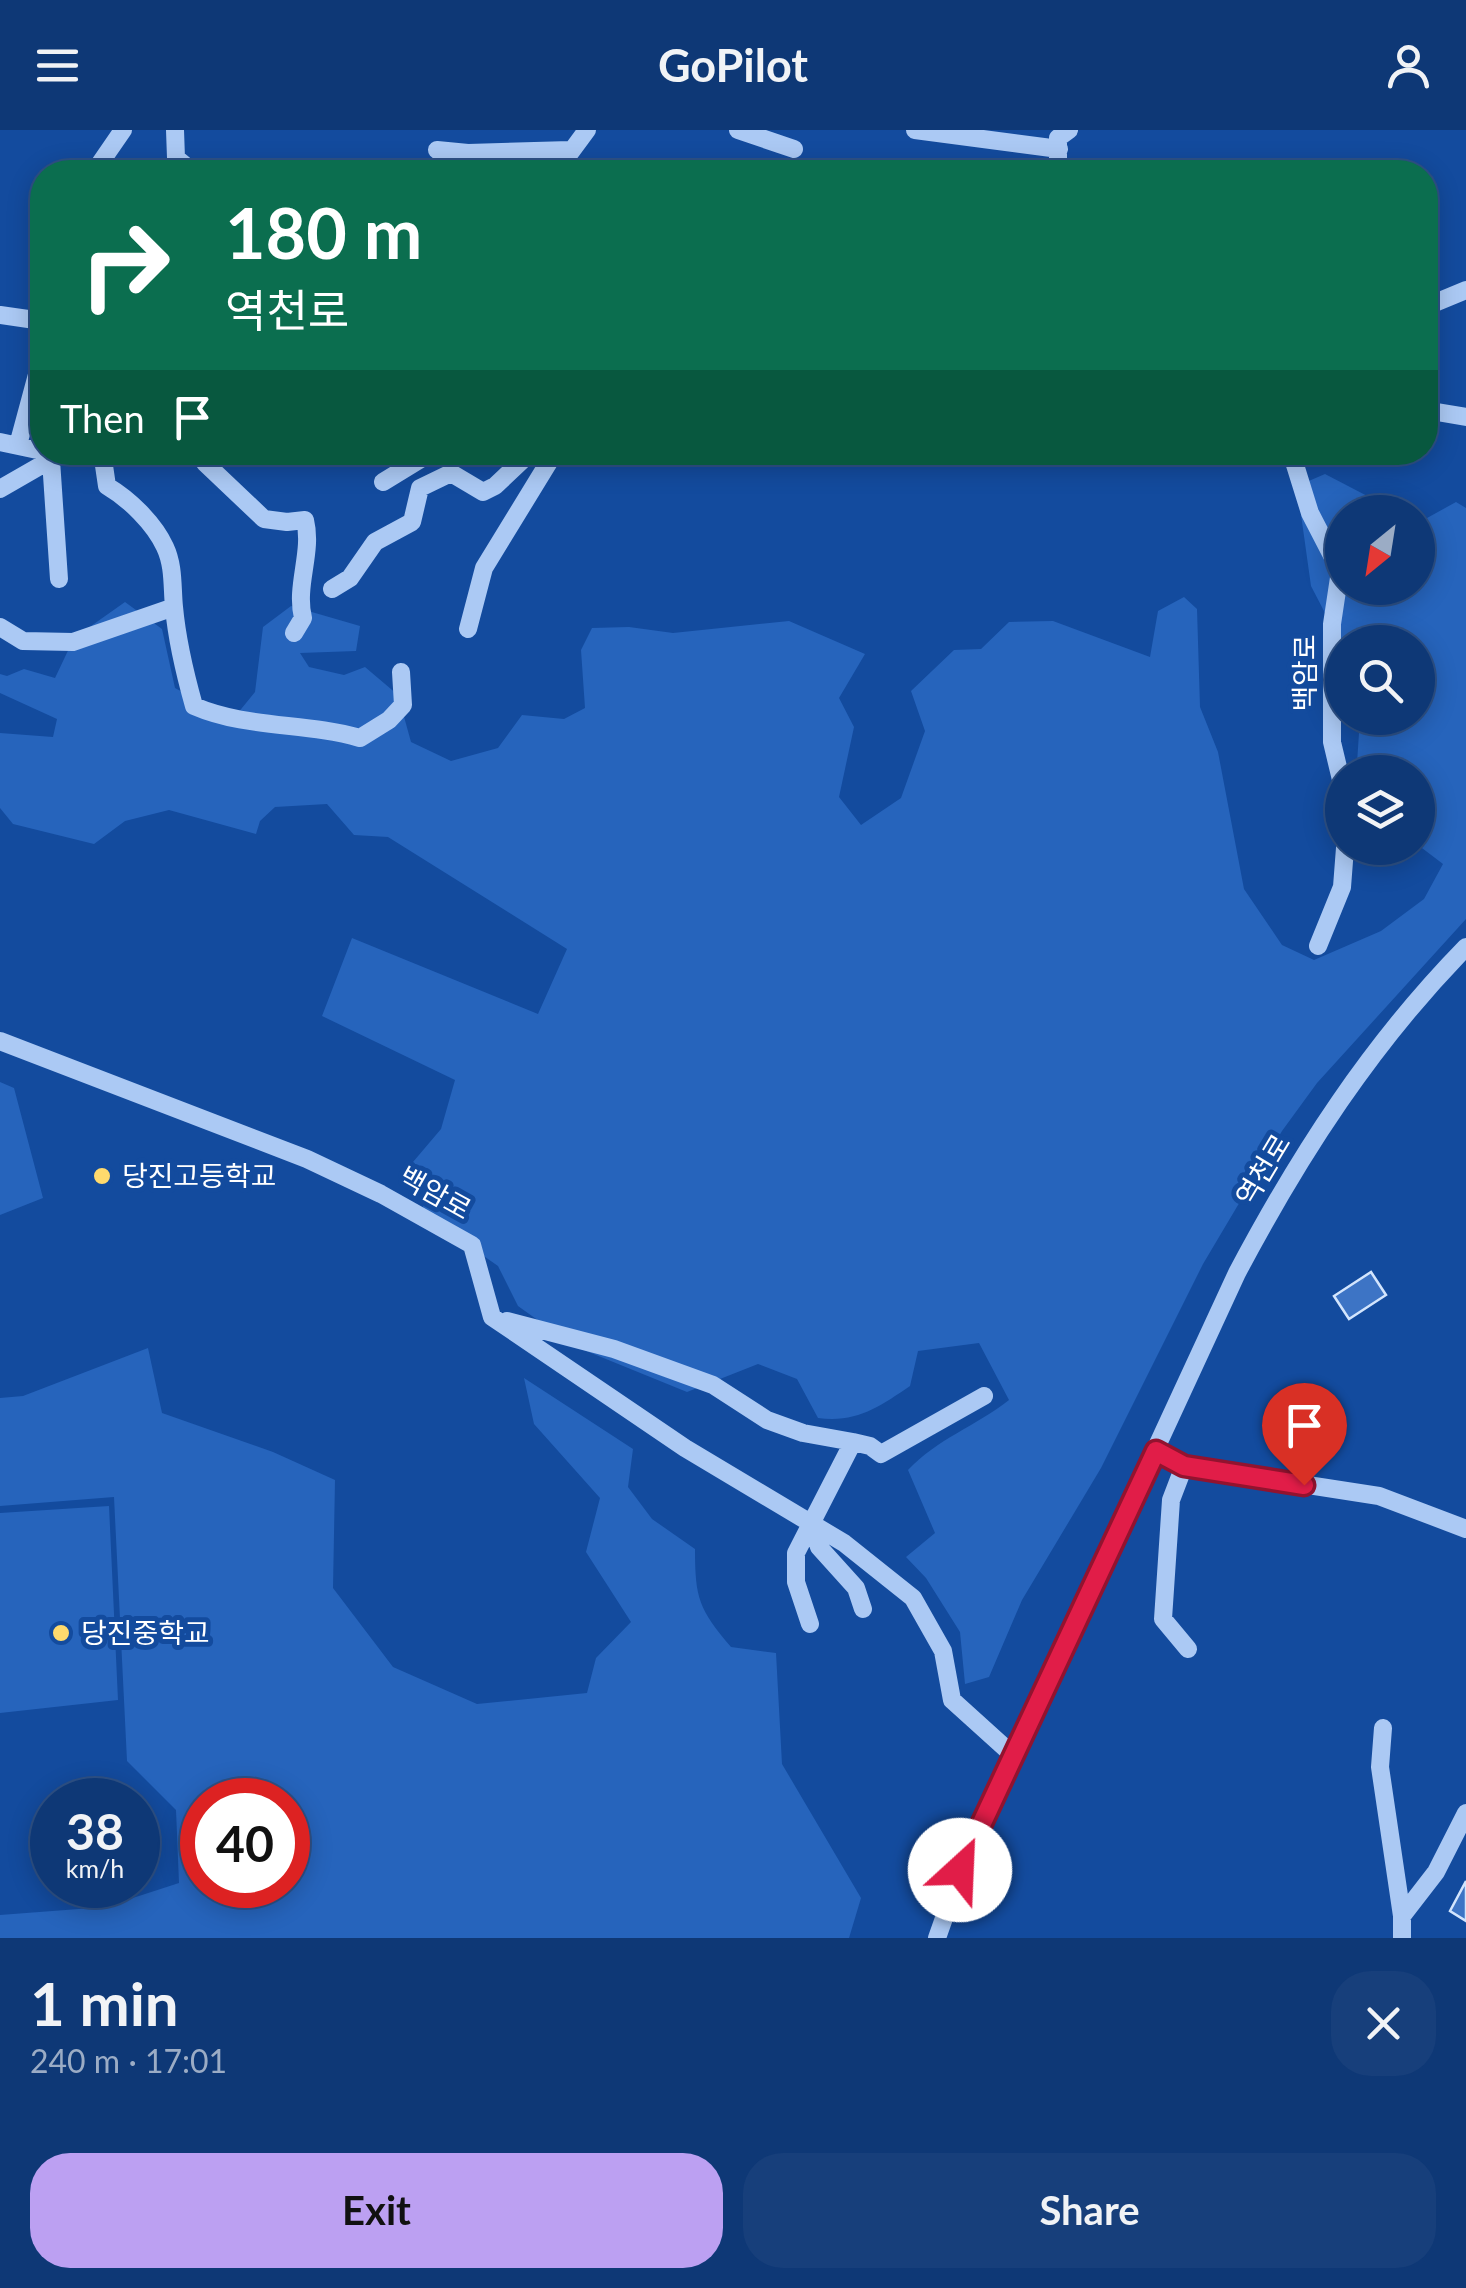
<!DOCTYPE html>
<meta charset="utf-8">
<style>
:root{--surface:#0e3876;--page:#173f7b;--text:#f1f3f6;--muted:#9bacc5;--line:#2e5288;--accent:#bca0f2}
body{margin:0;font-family:Lato,"Noto Sans KR",sans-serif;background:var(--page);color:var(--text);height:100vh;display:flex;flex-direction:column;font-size:38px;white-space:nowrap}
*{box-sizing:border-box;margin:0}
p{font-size:32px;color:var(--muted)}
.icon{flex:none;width:55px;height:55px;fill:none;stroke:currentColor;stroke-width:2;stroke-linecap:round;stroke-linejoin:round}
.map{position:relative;height:1808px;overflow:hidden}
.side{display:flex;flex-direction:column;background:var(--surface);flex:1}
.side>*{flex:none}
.guide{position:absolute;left:30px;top:30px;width:1408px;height:305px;border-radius:40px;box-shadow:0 5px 25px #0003,0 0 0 2px var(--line);background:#0b6e4f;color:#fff;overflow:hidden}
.needle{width:65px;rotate:210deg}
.controls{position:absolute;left:1325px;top:365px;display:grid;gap:20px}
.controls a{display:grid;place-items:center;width:110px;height:110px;border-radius:50%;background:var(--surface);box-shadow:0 5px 25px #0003,0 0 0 2px var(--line);font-size:50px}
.speed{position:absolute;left:30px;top:1648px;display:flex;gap:20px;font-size:50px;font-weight:700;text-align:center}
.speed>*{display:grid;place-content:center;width:130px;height:130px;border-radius:50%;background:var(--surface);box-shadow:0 5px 25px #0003,0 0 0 2px var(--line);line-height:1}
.speed small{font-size:25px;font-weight:400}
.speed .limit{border:15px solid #d22;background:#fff;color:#111}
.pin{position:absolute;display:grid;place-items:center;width:85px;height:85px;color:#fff;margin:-102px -42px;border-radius:50% 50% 50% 0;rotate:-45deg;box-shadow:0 0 10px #0007}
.pin .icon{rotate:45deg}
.me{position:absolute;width:110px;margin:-55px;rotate:25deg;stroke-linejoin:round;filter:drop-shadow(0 0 8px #0008)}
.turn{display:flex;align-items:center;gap:35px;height:210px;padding:0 30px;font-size:45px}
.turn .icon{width:130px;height:130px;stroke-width:2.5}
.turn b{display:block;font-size:70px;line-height:85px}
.then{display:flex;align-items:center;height:95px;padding:0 30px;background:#0003;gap:20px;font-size:38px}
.round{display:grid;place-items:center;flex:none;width:105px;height:105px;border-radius:40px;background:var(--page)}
.head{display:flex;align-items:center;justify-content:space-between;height:170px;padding:0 30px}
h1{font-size:60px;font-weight:700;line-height:75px}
.action{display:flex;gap:20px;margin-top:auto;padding:20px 30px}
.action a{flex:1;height:115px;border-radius:40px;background:var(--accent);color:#111;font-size:40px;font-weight:700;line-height:115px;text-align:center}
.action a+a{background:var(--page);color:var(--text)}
header{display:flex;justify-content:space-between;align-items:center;height:130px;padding:0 30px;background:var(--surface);font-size:45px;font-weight:700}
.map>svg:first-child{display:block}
</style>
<header><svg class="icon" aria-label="menu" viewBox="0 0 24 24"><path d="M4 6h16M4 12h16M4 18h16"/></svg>GoPilot<svg class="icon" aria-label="person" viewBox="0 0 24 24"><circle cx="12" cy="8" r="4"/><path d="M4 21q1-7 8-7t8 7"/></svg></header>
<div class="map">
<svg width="1466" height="1808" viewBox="0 0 1466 1808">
<rect width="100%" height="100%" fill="#134b9e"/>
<!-- green -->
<path fill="#2664bc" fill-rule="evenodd" d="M 1325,344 L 1398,382 L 1342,382 L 1342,458 L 1418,458 L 1418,393 L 1456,372 L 1466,378 L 1466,789 L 1317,953 L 1282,1001 L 1203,1134 L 1101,1338 L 1022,1470 L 989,1547 L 965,1554 L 960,1502 L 926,1448 L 906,1427 L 935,1403 L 908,1340 C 937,1309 976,1296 1009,1270 L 979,1213 L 918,1221 L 910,1256 C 879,1277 857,1293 818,1288 L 797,1249 L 758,1234 L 687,1262 L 574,1216 L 518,1176 L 498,1136 L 425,1085 L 413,1032 L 441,999 L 455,950 L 322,886 L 352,808 L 538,884 L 567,819 L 388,707 L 354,705 L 327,674 L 275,677 L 260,691 L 256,704 L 169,680 L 125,691 L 94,714 L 13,694 L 0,678 L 0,603 L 53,607 L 57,589 L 0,563 L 0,544 L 7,546 L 24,539 L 55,548 L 74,508 L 125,472 L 162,499 L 175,558 L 233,589 L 255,562 L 263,497 L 291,476 L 360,496 L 356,521 L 300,523 L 309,537 L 344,545 L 365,537 L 398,565 L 411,612 L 451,631 L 498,618 L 522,585 L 564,589 L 585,578 L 581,520 L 592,498 L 629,497 L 673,503 L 789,491 L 865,524 L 839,568 L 854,597 L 839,667 L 861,695 L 901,668 L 925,601 L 911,561 L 954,520 L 981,519 L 1009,492 L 1053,491 L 1150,527 L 1158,481 L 1184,467 L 1197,479 L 1200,577 L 1218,622 L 1244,759 L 1282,815 L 1314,830 L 1381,801 L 1424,769 L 1443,734 L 1418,715 L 1418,642 L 1364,642 L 1357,633 L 1360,588 L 1418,588 L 1418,512 L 1342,512 L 1342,522 L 1329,522 L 1325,483 L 1311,456 L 1297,356 Z
M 0,952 L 14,958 L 43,1068 L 0,1085 Z
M 148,1218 L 162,1283 L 273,1322 L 335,1350 L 333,1458 L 393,1537 L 477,1574 L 587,1563 L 596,1528 L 631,1492 L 586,1422 L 600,1368 L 534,1294 L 524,1248 L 633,1319 L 628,1357 L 652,1389 L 695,1419 C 695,1469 699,1479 731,1517 L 776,1523 L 782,1634 L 861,1768 L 849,1808 L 0,1808 L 0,1785 L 105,1777 L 179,1753 L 176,1680 L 127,1631 L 114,1367 L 0,1376 L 0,1268 L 23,1266 ZM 288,1670 L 288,1755 L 202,1755 L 202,1670 Z
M 109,1376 L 118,1570 L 0,1583 L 0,1383 Z"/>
<!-- building -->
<path fill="#3d74c5" stroke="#d3e5fd" stroke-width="2.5" d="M 1371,1142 L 1386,1165 L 1349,1189 L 1334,1166 Z
M 1466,1751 L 1466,1791 L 1450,1781 Z"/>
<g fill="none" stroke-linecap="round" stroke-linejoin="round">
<!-- minor -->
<path stroke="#abc9f4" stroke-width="18" d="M 175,0 L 176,28 L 193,42
M 738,0 L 794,19
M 915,0 L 1059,19
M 437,20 L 468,23 L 570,20
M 94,42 L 123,0
M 556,42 L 587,0
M 1058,42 L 1058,8 L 1069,0
M 1425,177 L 1466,160
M 0,185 L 42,191
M 1425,280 L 1466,287
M 0,312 L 42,321
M 18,315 L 42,226
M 102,322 L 107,356 C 129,369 154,393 165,417 C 174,436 172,457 174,477 C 177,511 185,544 194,576 C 247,599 306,592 360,608 L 389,590 L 403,575 L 401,542
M 204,322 L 205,333 L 264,389 L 287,392 L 305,390 C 313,423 295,455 303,488 L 294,503
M 1291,322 L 1310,383 L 1340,441 L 1332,494 L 1332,612 L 1342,654
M 51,330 L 59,449
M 383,352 L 432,322
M 0,359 L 59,325 L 71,322
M 332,459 L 350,448 L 375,412 L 412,392 L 420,358 L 451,343 L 483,362 L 495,356 L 531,322
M 0,497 L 23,511 L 73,512 L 174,477
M 468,499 L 484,438 L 555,322
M 1318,816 L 1342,757 L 1345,718
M 0,911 L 307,1029 L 381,1064 L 472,1115 L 492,1187
M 492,1187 L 685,1318 L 844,1413 L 913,1468 L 943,1521 L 952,1570 L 1014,1626
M 507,1191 L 614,1219 L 713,1255 L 767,1290 L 803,1303 L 853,1312
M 1157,1321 L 1184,1336 L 1379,1366 L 1466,1399
M 1184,1336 L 1171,1370 L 1163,1489 L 1188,1519
M 811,1393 L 819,1417 L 856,1458 L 863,1479
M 810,1494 L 796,1452 L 796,1423 L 853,1312 L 870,1316 L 881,1324 L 984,1266
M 1383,1598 L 1380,1637 L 1402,1786 L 1402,1808
M 1402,1786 L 1436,1742 L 1466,1683
M 937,1808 L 961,1740 L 1237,1143 C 1300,1024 1371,914 1466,817"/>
</g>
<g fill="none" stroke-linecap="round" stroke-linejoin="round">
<!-- route casing -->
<g stroke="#92132f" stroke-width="25">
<path id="route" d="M 960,1740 L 1156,1321 L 1184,1336 L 1304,1355"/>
</g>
<!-- route -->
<use href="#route" stroke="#e11d48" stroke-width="18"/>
</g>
<!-- markers -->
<g fill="#ffda6d" stroke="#134b9e" stroke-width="4">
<circle cx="102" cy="1046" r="10"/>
<circle cx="61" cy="1503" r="10"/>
</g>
<g text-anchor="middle" stroke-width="10" stroke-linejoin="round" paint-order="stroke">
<!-- street labels -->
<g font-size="28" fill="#fff" stroke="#134b9e">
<text transform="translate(1305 543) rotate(-90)" y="10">백암로</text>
<text transform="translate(1263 1040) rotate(-59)" y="10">역천로</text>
<text transform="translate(435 1063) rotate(29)" y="10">백암로</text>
</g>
<!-- poi labels -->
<g font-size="28" fill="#fff" stroke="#134b9e" text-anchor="start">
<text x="122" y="1056">당진고등학교</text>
<text x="81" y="1513">당진중학교</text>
</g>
</g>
</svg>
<div class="controls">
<a><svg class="needle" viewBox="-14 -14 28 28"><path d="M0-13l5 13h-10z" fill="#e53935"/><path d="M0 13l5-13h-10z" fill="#9bacc5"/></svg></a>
<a><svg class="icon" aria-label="search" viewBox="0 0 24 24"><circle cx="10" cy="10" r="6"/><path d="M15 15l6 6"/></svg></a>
<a><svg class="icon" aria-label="layers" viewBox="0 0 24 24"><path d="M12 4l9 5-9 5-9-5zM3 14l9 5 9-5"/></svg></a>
</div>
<div class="speed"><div>38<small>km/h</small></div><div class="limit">40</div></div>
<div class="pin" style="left:1304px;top:1355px;background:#d93025"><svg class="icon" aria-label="arrive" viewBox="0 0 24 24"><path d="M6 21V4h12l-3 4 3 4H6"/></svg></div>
<svg class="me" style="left:960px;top:1740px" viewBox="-20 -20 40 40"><circle r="19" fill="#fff"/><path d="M0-13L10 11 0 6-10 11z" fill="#e11d48"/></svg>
<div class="guide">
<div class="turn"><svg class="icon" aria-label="right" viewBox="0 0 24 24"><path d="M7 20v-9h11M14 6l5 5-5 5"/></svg><div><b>180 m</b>역천로</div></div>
<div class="then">Then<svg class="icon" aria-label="arrive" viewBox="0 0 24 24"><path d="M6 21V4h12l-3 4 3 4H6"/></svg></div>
</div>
</div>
<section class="side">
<div class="head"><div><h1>1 min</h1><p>240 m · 17:01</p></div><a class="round"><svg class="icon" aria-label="close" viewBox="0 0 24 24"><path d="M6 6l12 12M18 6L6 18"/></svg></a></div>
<div class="action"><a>Exit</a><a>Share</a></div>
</section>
